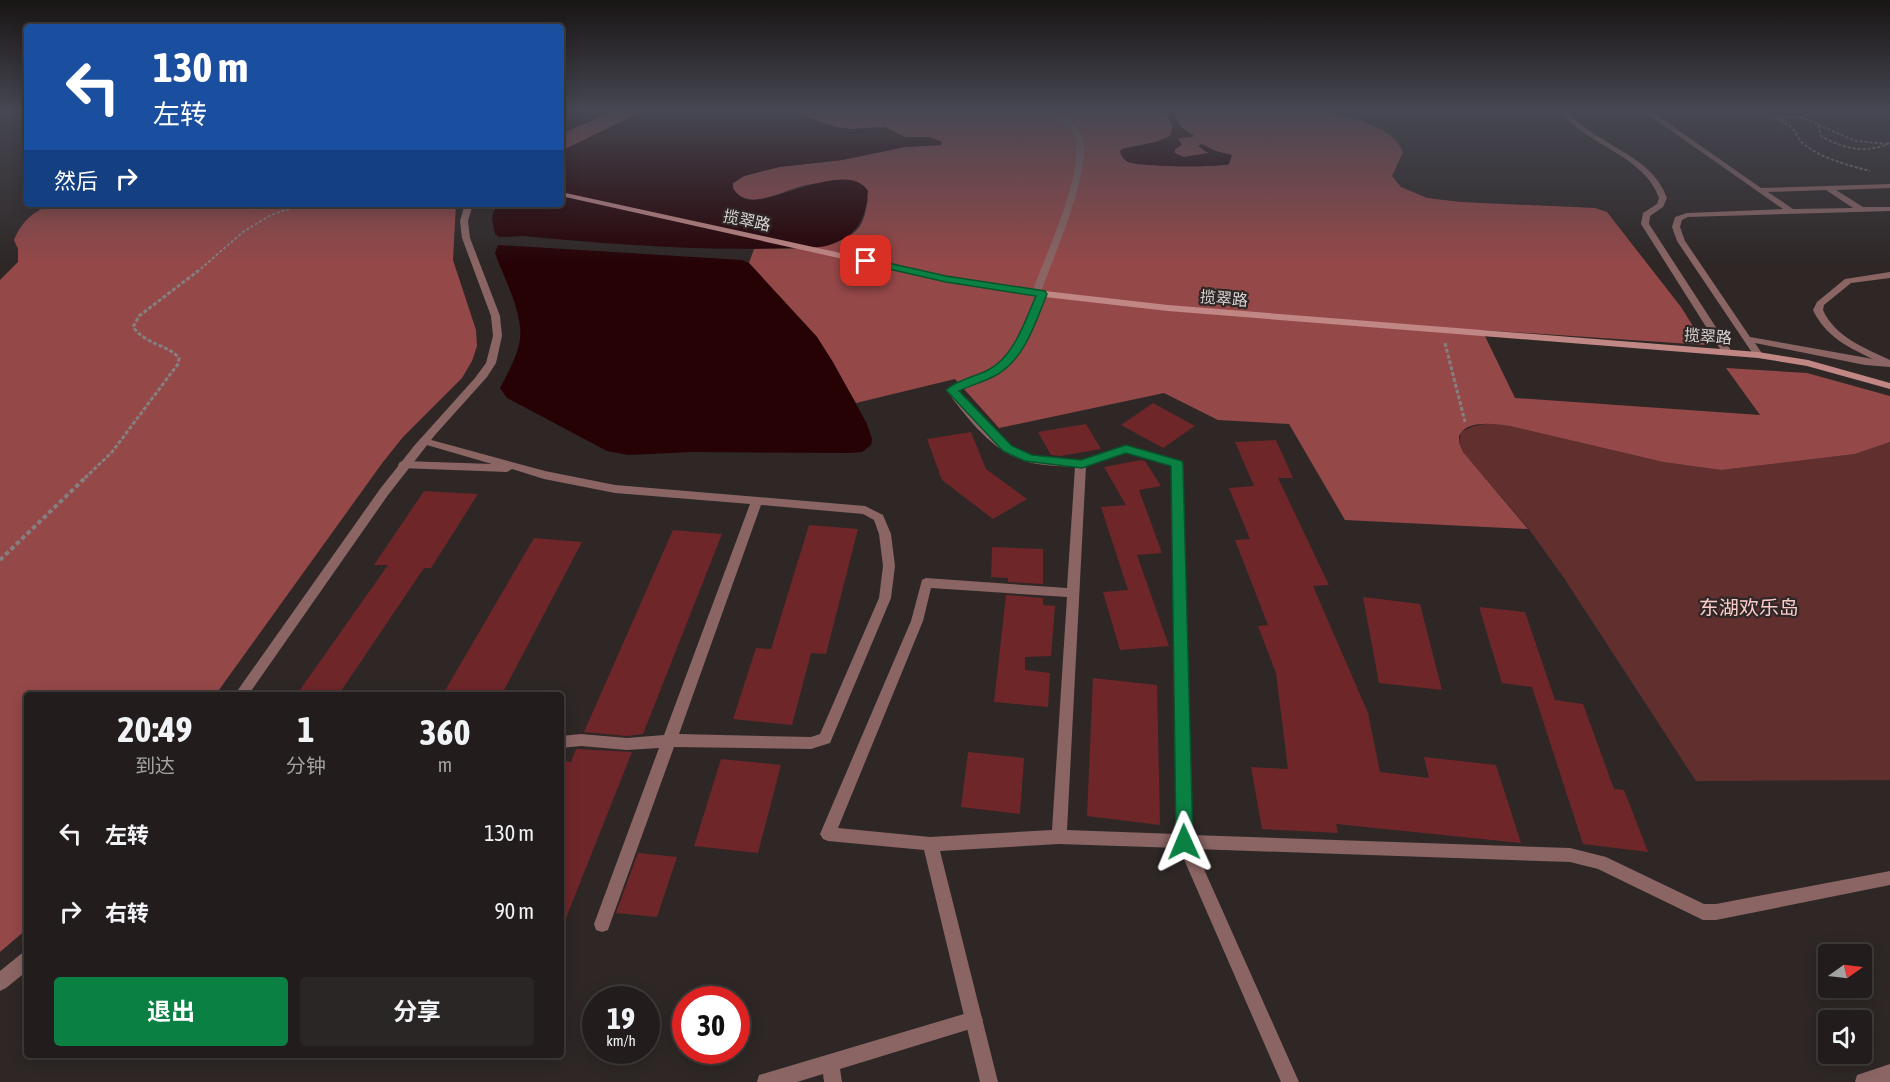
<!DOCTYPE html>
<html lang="zh">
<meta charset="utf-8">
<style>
:root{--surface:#221d1c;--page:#2a2625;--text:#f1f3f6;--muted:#a2a2a3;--line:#3f3b3b;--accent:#0b8043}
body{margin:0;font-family:"Asap Condensed","Noto Sans SC",sans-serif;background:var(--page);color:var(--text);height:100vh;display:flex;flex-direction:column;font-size:22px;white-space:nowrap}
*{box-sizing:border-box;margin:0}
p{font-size:20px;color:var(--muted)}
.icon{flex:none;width:33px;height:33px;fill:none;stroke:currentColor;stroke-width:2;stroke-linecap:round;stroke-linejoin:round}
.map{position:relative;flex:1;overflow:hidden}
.side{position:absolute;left:24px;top:692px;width:540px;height:366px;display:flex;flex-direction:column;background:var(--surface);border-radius:6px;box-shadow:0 3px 15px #0003,0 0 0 2px var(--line)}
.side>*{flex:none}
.guide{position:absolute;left:24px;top:24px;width:540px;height:183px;border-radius:6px;box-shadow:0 3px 15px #0003,0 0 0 2px var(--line);background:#1a4fa0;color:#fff;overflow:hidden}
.needle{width:39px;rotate:76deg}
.fabs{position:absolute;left:1818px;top:944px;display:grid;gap:12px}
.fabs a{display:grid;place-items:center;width:54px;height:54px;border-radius:6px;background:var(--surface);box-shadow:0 3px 15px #0003,0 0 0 2px var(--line);font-size:30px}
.speed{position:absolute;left:582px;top:986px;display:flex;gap:12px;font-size:30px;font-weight:700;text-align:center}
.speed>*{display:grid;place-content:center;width:78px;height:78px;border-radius:50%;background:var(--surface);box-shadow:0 3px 15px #0003,0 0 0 2px var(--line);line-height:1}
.speed small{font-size:15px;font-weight:400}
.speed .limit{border:9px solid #d22;background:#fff;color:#111}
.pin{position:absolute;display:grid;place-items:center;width:51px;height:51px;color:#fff;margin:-26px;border-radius:12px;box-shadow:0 3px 9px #0006}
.me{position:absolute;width:66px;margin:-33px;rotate:359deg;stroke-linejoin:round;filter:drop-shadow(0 0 4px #0008)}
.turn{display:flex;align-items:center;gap:21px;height:126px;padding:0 30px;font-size:27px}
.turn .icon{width:78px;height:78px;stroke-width:2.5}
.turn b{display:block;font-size:42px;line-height:51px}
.then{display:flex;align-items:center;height:57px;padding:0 30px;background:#0003;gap:12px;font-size:22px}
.eta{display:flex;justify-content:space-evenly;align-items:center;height:102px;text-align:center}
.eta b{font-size:36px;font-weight:700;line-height:42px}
.action{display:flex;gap:12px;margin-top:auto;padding:12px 30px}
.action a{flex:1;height:69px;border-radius:6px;background:var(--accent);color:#fff;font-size:24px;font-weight:700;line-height:69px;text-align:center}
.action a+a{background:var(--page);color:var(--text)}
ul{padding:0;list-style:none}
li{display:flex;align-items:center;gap:18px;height:78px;padding:0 30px}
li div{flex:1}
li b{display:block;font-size:22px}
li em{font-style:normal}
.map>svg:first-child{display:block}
</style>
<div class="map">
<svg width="1890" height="1082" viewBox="0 0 1890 1082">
<rect width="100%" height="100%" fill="#2e2726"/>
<!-- green -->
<path fill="#622f2f" d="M 1491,423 L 1510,426 L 1663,462 L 1721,470 L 1855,454 L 1890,442 L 1890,780 L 1696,781 L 1564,578 L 1528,528 L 1463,452 L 1459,443 L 1461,432 L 1474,426 Z"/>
<!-- forest -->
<path fill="#954848" d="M 613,111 L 644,111 L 561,151 L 561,134 Z
M 791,111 L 1166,111 L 1173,127 L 1170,136 L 1156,142 L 1122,149 L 1132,163 L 1193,166 L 1228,165 L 1232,155 L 1201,149 L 1209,153 L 1184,157 L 1176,154 L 1174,150 L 1180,146 L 1178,138 L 1194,137 L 1181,127 L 1174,117 L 1178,111 L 1322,111 C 1348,118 1392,124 1403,152 L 1392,176 L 1401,187 L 1427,198 L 1461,202 L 1595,208 L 1607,212 L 1681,307 L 1705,345 L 1482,330 L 1515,398 L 1760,415 L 1726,368 L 1807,373 L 1890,396 L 1890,442 L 1855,454 L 1721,470 L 1663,462 L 1510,426 C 1495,424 1467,419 1459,436 L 1459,443 L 1463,452 L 1528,529 L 1345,520 L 1289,424 L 1218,420 L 1164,393 L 999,428 L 955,379 L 856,403 L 817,337 L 749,263 L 754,249 C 783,248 841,253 860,226 C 865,218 866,208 868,199 L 840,181 C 827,182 815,183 802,186 C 781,191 747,213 732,187 L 733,183 L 744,176 L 779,167 L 842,160 L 905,147 L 940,145 L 942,142 L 930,137 L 905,137 L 885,127 L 851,129 L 836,127 Z
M 53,204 L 456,204 L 453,260 L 476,330 L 477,346 L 472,361 L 462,378 L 403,437 L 383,462 L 216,694 L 27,694 L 27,929 L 0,952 L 0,280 L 18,262 L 18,249 L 14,240 C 21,222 34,210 53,204 Z"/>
<!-- water -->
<path fill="#260205" d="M 561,111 L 613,111 L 561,134 Z
M 644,111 L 791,111 L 836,127 L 851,129 L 885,127 L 905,137 L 930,137 L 942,142 L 941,145 L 905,147 L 842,160 L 779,167 L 744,176 L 733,183 L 733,188 C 737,195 742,199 751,200 C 777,202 849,160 868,191 C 866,215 860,232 837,242 C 821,250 800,247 783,248 C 700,251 606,244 523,236 L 499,237 L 495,234 L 492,218 L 496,204 L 561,204 L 561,151 Z
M 1178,111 L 1174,117 L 1181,127 L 1194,136 L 1178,138 L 1182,145 L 1175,149 L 1174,153 L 1184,157 L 1209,153 L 1198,146 L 1202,144 L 1216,151 L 1232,155 L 1229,164 C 1216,168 1141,167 1128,162 C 1123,159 1121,156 1120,151 L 1122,149 L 1156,142 L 1170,136 L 1173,127 L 1165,112 Z
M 498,245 L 742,260 L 749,263 L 817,337 L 833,362 L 867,424 L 872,439 L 871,445 L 862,452 L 850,453 L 692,452 L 628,455 L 607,451 L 507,398 L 500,388 C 507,374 516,359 519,344 C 526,317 504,279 495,253 Z"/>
<!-- building -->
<path fill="#6f2629" d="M 1153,403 L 1195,426 L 1163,448 L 1121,425 Z
M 1086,424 L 1101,449 L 1060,456 L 1051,455 L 1038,432 Z
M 971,432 L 986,469 L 1027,499 L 993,519 L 942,480 L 927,439 Z
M 1276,440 L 1293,478 L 1278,478 L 1329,585 L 1313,586 L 1368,713 L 1380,772 L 1429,778 L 1424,757 L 1496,765 L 1521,843 L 1336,824 L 1338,833 L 1262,829 L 1251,767 L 1288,769 L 1276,673 L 1258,626 L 1268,625 L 1235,540 L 1250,539 L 1229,488 L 1254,486 L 1235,442 Z
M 1141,460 L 1145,461 L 1161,486 L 1139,490 L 1162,553 L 1137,555 L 1169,646 L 1120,650 L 1103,592 L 1128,590 L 1101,507 L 1126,505 L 1104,467 Z
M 424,491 L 478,494 L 431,568 L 424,568 L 339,694 L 297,694 L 388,565 L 374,565 Z
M 809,525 L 858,529 L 826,654 L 811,653 L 792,725 L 733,719 L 756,648 L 771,649 Z
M 673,530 L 722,534 L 643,734 L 627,736 L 584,732 Z
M 534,538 L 582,542 L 502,694 L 443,694 Z
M 992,547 L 1043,549 L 1043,584 L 1008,582 L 1008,578 L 991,577 Z
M 1006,595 L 1043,598 L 1043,605 L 1055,606 L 1051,656 L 1025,657 L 1025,670 L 1050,673 L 1048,707 L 994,702 Z
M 1363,597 L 1420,604 L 1442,690 L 1379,683 Z
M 1479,607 L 1525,612 L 1555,700 L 1583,704 L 1614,789 L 1624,790 L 1648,852 L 1583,844 L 1532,687 L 1502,683 Z
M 1093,678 L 1157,685 L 1160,825 L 1087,816 Z
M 576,749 L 632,752 L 562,928 L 561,772 L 566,761 L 571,762 Z
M 968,752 L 1024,758 L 1020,814 L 961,807 Z
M 721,759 L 781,765 L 758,853 L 694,846 Z
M 638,853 L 677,857 L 657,917 L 616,913 Z"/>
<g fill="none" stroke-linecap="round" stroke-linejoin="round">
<!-- path-far2 -->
<path stroke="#857f7f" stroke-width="2" stroke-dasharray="3 2" stroke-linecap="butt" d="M 1752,111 C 1765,115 1780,118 1791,127 C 1796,132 1798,140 1805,145 C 1823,159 1848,165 1870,171
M 1775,119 C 1791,116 1804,116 1818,125 L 1821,136 C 1844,149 1866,154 1890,143
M 1818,125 L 1856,141 L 1887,144
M 197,272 L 243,232 L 271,215 L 304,204"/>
<!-- path-far1 -->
<path stroke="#857f7f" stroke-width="3" stroke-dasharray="4 2" stroke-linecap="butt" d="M 1445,343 L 1465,422
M 85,478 L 112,452 L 178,364 L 179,358 C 169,345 146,345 133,327 L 139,316 L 198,271"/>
<!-- path -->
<path stroke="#857f7f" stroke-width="4" stroke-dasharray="4.5 3" stroke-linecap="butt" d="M 0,560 L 87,476"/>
<!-- lane -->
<path fill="#8a6564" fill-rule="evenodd" d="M 1643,111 L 1651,111 L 1761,188 L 1890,184 L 1890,188 L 1836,190 L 1863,207 L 1890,207 L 1890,211 L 1688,217 L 1682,220 L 1680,227 L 1685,241 L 1750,337 L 1873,359 C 1849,348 1825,336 1813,310 L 1817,302 L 1845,279 L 1890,272 L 1890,278 L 1851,283 L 1824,305 L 1823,310 C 1835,337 1865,348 1890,360 L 1890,367 L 1865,365 L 1755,343 L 1763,355 L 1758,358 L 1755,357 L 1677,241 L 1672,227 L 1675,217 L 1687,213 L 1783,209 ZM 1826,190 L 1853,208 L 1793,209 L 1768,192 Z
M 424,438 L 545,471 L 615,485 L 865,506 L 883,515 L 891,534 L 895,566 L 891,598 L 830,743 L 811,749 L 674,747 L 610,924 L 608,930 L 602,932 L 596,930 L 594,924 L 659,748 L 627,750 L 581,746 L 561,748 L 561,736 L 581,734 L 627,738 L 664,735 L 750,504 L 615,493 L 544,479 L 512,469 L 507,472 L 400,468 L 398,465 L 400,462 L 404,461 L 492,464 L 420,443 L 419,441 L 420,439 ZM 761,505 L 863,514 L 874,520 L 879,534 L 883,566 L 879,598 L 820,734 L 811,737 L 679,734 Z
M 974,1011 L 980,1014 L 983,1020 L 980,1026 L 840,1069 L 842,1082 L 824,1082 L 823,1074 L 797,1082 L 757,1082 L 759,1075 L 766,1073 Z
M 1890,1064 L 1890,1082 L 1855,1082 L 1857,1075 Z"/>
<!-- street -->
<path fill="#8a6564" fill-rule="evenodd" d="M 1052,111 L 1059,111 C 1066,117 1075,124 1080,131 C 1098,159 1052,260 1041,292 L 1047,294 C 1036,321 1027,355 1001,372 C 988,381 972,385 957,391 L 997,435 L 1016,449 L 1031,455 L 1080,460 L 1126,446 L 1181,461 L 1183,464 L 1192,835 L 1570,848 L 1606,857 L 1704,904 L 1716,904 L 1890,871 L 1890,885 L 1716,920 L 1703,920 L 1598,869 L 1570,862 L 1195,849 L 1299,1082 L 1281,1082 L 1179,848 L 1059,844 L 940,851 L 998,1082 L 980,1082 L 924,850 L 828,841 L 823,839 L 820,834 L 911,621 L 922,580 L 926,578 L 1067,588 L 1075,467 C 1058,466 1041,466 1025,461 C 991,451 966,416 946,390 C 956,381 973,379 985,373 C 1016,358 1025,325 1037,295 L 1032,293 C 1044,257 1087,170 1074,135 C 1071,126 1058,118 1052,111 ZM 1126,453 L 1171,466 L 1176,834 L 1067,830 L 1086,466 ZM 931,588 L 1067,597 L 1052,830 L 930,837 L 838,828 L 923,621 Z
M 1560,111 L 1567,111 C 1596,146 1651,153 1667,198 L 1663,207 L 1650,216 L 1649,224 L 1732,352 L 1730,354 L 1724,354 L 1722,352 L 1641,224 L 1643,213 L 1657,204 L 1659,198 C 1644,155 1587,146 1560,111 Z
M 465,204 L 473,204 L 468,221 L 470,238 L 500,316 L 502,336 L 496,363 L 487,377 L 435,435 L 388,495 L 249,694 L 235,694 L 380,489 L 414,446 L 475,378 L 486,363 L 493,336 L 491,316 L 462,238 L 460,221 Z
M 27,952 L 27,971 L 6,988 L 0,991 L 0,971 L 21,954 Z"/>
<!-- secondary -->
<path fill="#c18785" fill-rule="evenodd" d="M 561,192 L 946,276 L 1036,290 L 1168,305 L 1758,352 L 1808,360 L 1890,383 L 1890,389 L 1807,366 L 1758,358 L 1168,311 L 1036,296 L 946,282 L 561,196 Z"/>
</g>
<!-- sky -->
<linearGradient id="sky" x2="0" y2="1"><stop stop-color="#191515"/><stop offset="0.42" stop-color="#464752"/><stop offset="1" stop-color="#464752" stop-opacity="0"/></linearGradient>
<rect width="1890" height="263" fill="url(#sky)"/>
<!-- route -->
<path fill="#0b8043" stroke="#07532c" stroke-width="1.5" d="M 866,258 L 946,276 L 1045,291 L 1047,294 C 1036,321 1025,358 998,374 C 987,381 971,385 959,391 L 1012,446 L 1032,455 L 1081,460 L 1126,445 L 1182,461 L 1183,464 L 1193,842 L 1191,847 L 1184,850 L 1178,847 L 1176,842 L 1171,466 L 1126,453 L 1082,468 L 1025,461 L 1003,451 L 946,390 C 956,380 975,377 988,370 C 1014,357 1025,321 1036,296 L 946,282 L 863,263 L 861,261 Z"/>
<g text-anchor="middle" stroke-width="4.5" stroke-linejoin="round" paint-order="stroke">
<!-- far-street labels -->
<g font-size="16" fill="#dad5d5" stroke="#2e2726">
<text transform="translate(747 220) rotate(12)" y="6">揽翠路</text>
<text transform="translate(1224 298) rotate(5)" y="6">揽翠路</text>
<text transform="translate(1708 336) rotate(4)" y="6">揽翠路</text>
</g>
<!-- park labels -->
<g font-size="20" fill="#facbc9" stroke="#2e2726">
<text x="1749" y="615">东湖欢乐岛</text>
</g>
</g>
</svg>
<div class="fabs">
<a><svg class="needle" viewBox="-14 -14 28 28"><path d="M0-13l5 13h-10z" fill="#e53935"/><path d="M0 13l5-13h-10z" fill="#a2a2a3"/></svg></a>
<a><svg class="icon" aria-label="sound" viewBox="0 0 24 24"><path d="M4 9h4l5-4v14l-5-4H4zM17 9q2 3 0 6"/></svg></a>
</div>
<div class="speed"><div>19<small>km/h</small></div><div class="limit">30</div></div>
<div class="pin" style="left:866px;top:261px;background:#d93025"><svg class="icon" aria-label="arrive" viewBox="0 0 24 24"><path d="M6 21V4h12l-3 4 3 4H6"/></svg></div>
<svg class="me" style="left:1184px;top:842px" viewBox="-20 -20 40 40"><path d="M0-17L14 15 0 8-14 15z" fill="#0b8043" stroke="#fff" stroke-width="4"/></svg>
<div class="guide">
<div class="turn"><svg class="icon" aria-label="left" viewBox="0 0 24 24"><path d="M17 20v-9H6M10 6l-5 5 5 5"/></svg><div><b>130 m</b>左转</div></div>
<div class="then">然后<svg class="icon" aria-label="right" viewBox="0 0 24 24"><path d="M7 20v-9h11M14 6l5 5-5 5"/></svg></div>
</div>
<section class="side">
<div class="eta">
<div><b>20:49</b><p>到达</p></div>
<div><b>1</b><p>分钟</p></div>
<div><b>360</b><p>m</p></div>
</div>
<ul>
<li><svg class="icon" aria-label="left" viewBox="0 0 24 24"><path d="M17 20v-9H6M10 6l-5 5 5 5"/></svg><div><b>左转</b></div><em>130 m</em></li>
<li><svg class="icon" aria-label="right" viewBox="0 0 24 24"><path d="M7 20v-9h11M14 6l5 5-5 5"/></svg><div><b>右转</b></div><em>90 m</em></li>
</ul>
<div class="action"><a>退出</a><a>分享</a></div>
</section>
</div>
